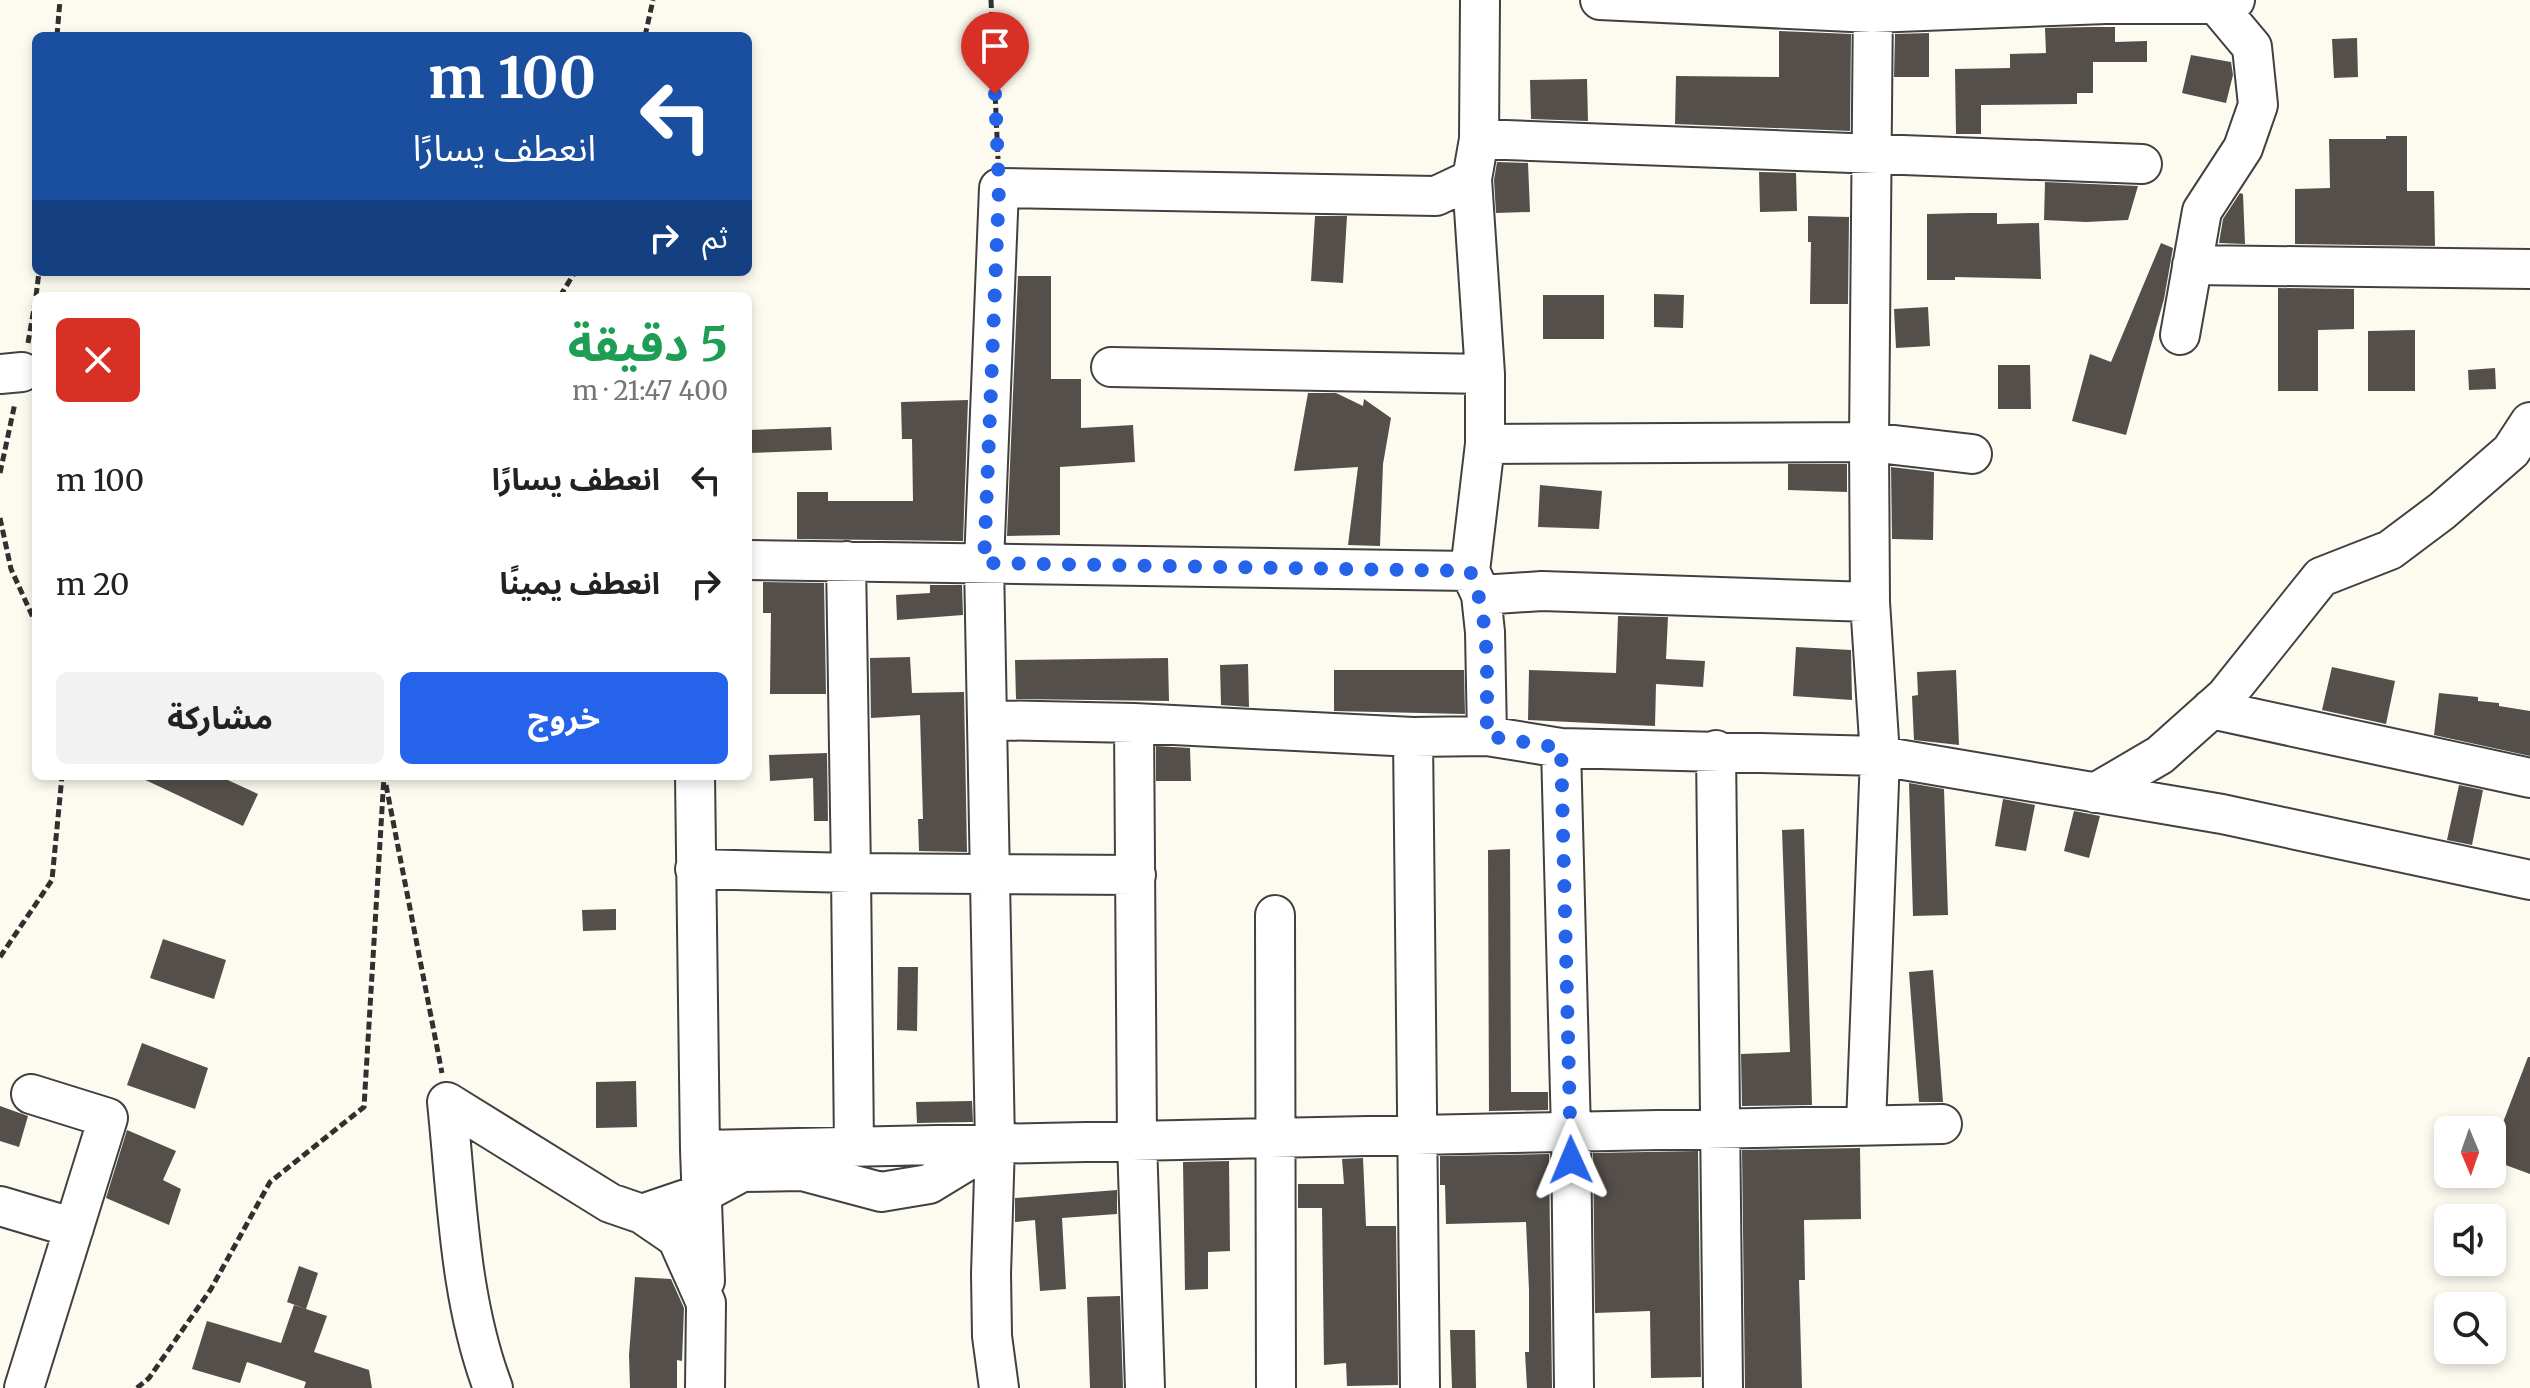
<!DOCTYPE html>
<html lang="ar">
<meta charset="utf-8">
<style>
:root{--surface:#fff;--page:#f2f2f2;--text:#222;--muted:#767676;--accent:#2563eb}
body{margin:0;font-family:Merriweather,"Noto Sans Arabic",serif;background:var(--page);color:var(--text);direction:rtl;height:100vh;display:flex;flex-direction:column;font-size:30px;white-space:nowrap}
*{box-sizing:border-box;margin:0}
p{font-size:26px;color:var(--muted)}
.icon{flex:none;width:44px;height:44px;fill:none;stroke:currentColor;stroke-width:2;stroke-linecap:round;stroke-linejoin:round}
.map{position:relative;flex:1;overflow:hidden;direction:ltr}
.side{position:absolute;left:32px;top:292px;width:720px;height:488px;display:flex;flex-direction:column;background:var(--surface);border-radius:12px;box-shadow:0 4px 12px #0003;direction:rtl}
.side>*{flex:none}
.guide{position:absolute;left:32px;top:32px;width:720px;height:244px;border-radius:12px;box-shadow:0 4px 12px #0003;direction:rtl;background:#1a4fa0;color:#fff;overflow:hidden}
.needle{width:52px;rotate:178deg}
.fabs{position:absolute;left:2434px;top:1116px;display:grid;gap:16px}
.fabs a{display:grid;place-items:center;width:72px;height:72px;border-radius:12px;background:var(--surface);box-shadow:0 4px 12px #0003;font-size:40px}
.pin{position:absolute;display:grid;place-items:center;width:68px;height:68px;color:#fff;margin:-82px -34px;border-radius:50% 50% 50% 0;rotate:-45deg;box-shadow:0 0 8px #0007}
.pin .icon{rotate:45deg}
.me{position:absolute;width:88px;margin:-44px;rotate:359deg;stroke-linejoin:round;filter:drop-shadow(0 0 6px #0008)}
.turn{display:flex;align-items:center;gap:28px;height:168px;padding:0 24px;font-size:36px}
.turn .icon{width:104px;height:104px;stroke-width:2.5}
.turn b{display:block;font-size:56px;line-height:68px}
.then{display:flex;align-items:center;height:76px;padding:0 24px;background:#0003;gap:16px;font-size:30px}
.round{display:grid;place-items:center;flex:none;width:84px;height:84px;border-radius:12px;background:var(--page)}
.headline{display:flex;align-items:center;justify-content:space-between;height:136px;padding:0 24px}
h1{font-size:48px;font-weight:700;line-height:60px;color:#1e9e55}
.primary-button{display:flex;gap:16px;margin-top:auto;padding:16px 24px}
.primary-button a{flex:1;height:92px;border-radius:12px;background:var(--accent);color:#fff;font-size:32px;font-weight:700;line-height:92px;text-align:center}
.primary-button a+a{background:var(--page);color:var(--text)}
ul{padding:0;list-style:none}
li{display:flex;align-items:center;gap:24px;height:104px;padding:0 24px}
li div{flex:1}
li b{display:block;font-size:30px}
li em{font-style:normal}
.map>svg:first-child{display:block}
</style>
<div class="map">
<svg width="2530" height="1388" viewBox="0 0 2530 1388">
<rect width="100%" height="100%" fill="#fdfaf0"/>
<!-- building -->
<path fill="#554f4b" d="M 2090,27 L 2115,27 L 2115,42 L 2147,41 L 2147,62 L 2093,62 L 2093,93 L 2077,93 L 2077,104 L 1981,105 L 1981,134 L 1956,134 L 1955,69 L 2010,68 L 2010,54 L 2046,53 L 2045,28 Z
M 1779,31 L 1851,34 L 1850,131 L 1675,124 L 1676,76 L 1779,77 Z
M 1929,33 L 1929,77 L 1894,77 L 1895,34 Z
M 2357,38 L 2358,77 L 2334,78 L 2332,39 Z
M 2191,55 L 2231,62 L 2233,75 L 2226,103 L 2182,93 Z
M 1587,79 L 1588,121 L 1531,119 L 1530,80 Z
M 2386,136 L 2407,136 L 2407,191 L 2434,191 L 2435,246 L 2295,244 L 2295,189 L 2330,188 L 2329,139 L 2386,139 Z
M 1497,162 L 1528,163 L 1530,212 L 1496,213 L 1494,180 Z
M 1759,172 L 1796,173 L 1797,211 L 1760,212 Z
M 2045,182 L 2138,186 L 2128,220 L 2086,222 L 2044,220 Z
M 2240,193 L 2243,194 L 2245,244 L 2219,243 L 2223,219 Z
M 1970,213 L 1997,213 L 1997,224 L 2039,223 L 2041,279 L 1955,277 L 1955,280 L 1927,280 L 1927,214 Z
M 1315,216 L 1347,216 L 1343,283 L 1311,281 Z
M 1808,216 L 1849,217 L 1848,304 L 1810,304 L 1811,242 L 1808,242 Z
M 2161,243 L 2173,248 L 2164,299 L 2126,435 L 2072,421 L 2090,354 L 2111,362 Z
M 1018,276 L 1051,276 L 1051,379 L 1081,379 L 1081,428 L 1133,425 L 1135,462 L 1060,467 L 1060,535 L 1007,536 Z
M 2278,288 L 2354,289 L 2354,329 L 2318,330 L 2318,391 L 2278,391 Z
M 1654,294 L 1684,295 L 1683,328 L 1654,327 Z
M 1543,295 L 1604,295 L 1604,339 L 1543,339 Z
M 1928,307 L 1930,346 L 1896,348 L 1894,309 Z
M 2415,330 L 2415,391 L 2368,391 L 2368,331 Z
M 1998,365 L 2030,365 L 2031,409 L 1998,409 Z
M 2495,368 L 2496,389 L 2469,390 L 2468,370 Z
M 1308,393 L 1336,393 L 1363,406 L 1364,399 L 1391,418 L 1383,464 L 1380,546 L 1348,545 L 1358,467 L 1294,471 Z
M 968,400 L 963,541 L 797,539 L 797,492 L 828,492 L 828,501 L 913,501 L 912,439 L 902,439 L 901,402 Z
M 831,427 L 832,450 L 748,453 L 748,430 Z
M 1788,464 L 1847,464 L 1847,492 L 1788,490 Z
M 1891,467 L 1934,472 L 1933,540 L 1892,539 Z
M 1540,485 L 1602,491 L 1599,529 L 1538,527 Z
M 763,582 L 824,583 L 826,694 L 770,694 L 771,613 L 763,613 Z
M 930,585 L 962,585 L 963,615 L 897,620 L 896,595 L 930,593 Z
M 1618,616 L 1668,617 L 1666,659 L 1705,661 L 1703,687 L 1656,684 L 1655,726 L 1528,720 L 1529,670 L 1616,673 Z
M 1796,647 L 1851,650 L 1852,700 L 1793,696 Z
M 910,657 L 912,693 L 964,692 L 967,852 L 919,851 L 918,819 L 923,819 L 920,715 L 871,718 L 870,658 Z
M 1168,658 L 1169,701 L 1016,699 L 1015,660 Z
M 1248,664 L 1249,707 L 1221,705 L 1220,665 Z
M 2332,667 L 2395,681 L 2386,724 L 2322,710 Z
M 1334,670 L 1464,670 L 1465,714 L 1334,711 Z
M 1956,670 L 1959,745 L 1914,740 L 1912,696 L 1918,695 L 1917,672 Z
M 2439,693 L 2478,697 L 2478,701 L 2499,703 L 2499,706 L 2530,711 L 2530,756 L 2434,735 Z
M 1156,746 L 1190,748 L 1191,781 L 1156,781 Z
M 827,753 L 828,821 L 814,821 L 813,778 L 770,781 L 769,755 Z
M 137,776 L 219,776 L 258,794 L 243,826 Z
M 1909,783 L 1944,789 L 1948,915 L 1913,916 Z
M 2459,785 L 2483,790 L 2472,845 L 2447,840 Z
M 2003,799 L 2035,805 L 2026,851 L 1995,846 Z
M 2074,811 L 2100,816 L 2089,858 L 2064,851 Z
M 1804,829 L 1812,1105 L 1742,1106 L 1741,1054 L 1790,1052 L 1782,830 Z
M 1510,849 L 1511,1092 L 1548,1092 L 1548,1110 L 1489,1111 L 1488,850 Z
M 616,909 L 616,930 L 583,931 L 582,910 Z
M 163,939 L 226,960 L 214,999 L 150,978 Z
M 898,967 L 918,967 L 917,1031 L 897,1030 Z
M 1933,970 L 1943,1102 L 1919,1102 L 1909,972 Z
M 142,1043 L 208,1068 L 195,1109 L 127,1085 Z
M 2528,1057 L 2530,1057 L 2530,1174 L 2492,1160 L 2492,1151 Z
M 636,1081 L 637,1127 L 596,1128 L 596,1082 Z
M 972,1101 L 973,1122 L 917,1123 L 916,1102 Z
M 0,1106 L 28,1116 L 19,1147 L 0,1141 Z
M 127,1130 L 176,1151 L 163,1180 L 181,1189 L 169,1225 L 106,1198 Z
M 1860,1148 L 1861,1219 L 1804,1220 L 1805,1280 L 1799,1280 L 1802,1388 L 1745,1388 L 1742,1150 Z
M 1698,1151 L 1701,1377 L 1651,1378 L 1650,1311 L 1595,1313 L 1593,1153 Z
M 1549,1154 L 1552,1388 L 1527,1388 L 1525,1352 L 1529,1352 L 1529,1290 L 1526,1222 L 1446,1224 L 1445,1185 L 1440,1185 L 1440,1156 Z
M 1363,1158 L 1366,1226 L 1396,1226 L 1398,1385 L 1347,1386 L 1346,1363 L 1324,1365 L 1322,1208 L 1298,1208 L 1298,1184 L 1344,1184 L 1342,1159 Z
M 1229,1161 L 1230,1251 L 1208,1252 L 1208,1289 L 1185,1290 L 1183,1162 Z
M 1117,1190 L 1117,1214 L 1062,1218 L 1066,1289 L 1040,1291 L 1035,1220 L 1015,1222 L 1015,1198 Z
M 299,1266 L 318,1273 L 306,1309 L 287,1302 Z
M 635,1277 L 671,1279 L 684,1308 L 682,1361 L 677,1360 L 677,1388 L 630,1388 L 629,1355 Z
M 1120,1296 L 1123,1388 L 1090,1388 L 1087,1297 Z
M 294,1305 L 327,1316 L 314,1352 L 369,1370 L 372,1388 L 304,1388 L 306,1382 L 247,1362 L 240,1383 L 192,1369 L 207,1321 L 281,1343 Z
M 1450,1330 L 1475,1330 L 1476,1388 L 1452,1388 Z"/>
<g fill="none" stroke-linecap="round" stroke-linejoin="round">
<!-- minor casing -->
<g stroke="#414141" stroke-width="42">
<path id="minor" d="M 1480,0 L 1479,139 L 1472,179 L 1485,374 L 1485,444 L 1470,571 L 1481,595 L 1485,632 L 1487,736
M 1600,0 L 1872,13 L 2106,4 L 2216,4 L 2235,0
M 1479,139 L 2142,164
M 2192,265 L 2530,269
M 2180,335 L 2202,211 L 2243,148 L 2258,105 L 2252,47 L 2216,4
M 1111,367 L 1485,374
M 0,374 L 22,372
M 1485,444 L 1869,442 L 1972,454
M 748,560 L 1470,571
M 846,561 L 851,873 L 1136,875
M 1481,595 L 1542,591 L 1870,602
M 2211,709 L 2530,778
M 987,720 L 1134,723 L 1413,737 L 1487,736 L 1561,748 L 1880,756 L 2222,814 L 2530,880
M 1134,723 L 1137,1141 L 1145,1388
M 1413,737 L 1420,1388
M 1561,748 L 1571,1132 L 1574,1388
M 1716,750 L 1723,1388
M 695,776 L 700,1150 L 705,1281
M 2095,793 L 2160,755 L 2225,697 L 2321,577 L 2390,550 L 2442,511 L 2511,451 L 2530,422
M 695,869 L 851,873 L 854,1147
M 1275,915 L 1276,1388
M 1866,1125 L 1880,756 L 1870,602 L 1869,442 L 1873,0
M 700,1150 L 1942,1124
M 0,1206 L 74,1228
M 642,1214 L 701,1194 L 742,1172 L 802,1171 L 881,1192 L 929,1184 L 993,1145
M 24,1388 L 108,1118 L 31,1094
M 493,1388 C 459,1298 457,1197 447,1102 L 610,1203 L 642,1214 L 677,1238 L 706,1303 L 705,1388
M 999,1388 L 992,1336 L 991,1274 L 995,1144 L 984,563 L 999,188 L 1436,196 L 1472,179"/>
</g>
<!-- path -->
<path stroke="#303030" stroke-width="5" stroke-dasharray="8 4" stroke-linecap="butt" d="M 991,0 L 998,159
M 57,36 L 60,0
M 645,36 L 653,0
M 36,296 L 39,272
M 560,296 L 575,272
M 28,343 L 36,297
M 0,473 L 15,403
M 0,518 L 11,569 L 36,624
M 386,785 L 442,1073
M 0,957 L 52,880 L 62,776
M 137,1388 L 149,1378 L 211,1289 L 270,1182 L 364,1107 L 384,776"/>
<!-- minor -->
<use href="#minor" stroke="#fff" stroke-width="38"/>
</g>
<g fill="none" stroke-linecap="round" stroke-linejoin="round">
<!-- route -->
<path stroke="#2563eb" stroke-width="14" stroke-dasharray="0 25.2" d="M 995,94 L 999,188 L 984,563 L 1470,571 C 1492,622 1486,681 1487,736 L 1561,748 L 1571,1160"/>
</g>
</svg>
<div class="fabs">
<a><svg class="needle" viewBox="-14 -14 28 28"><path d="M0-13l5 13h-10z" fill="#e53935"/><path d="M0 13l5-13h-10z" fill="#767676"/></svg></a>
<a><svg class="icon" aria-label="sound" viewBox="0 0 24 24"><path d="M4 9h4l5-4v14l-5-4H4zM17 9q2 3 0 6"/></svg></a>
<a><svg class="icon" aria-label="search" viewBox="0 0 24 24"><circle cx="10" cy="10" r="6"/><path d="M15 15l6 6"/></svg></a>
</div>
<div class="pin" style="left:995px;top:94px;background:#d93025"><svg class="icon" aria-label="arrive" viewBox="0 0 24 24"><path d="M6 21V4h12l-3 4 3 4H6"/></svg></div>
<svg class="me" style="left:1571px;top:1160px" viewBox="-20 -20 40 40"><path d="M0-17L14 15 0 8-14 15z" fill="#2563eb" stroke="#fff" stroke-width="4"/></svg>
<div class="guide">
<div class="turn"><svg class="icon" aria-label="left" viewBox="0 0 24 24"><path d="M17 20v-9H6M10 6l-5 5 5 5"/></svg><div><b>100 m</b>انعطف يسارًا</div></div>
<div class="then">ثم<svg class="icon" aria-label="right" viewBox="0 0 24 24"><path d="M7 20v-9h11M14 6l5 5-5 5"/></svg></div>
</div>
<section class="side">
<div class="headline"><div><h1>5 دقيقة</h1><p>400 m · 21:47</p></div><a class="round" style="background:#d93025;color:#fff"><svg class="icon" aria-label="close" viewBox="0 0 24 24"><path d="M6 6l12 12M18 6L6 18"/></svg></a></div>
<ul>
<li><svg class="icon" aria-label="left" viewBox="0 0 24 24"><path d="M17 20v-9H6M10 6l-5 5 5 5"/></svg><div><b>انعطف يسارًا</b></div><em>100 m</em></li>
<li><svg class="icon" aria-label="right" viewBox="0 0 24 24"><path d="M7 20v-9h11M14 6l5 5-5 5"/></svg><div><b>انعطف يمينًا</b></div><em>20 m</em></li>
</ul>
<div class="primary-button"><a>خروج</a><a>مشاركة</a></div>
</section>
</div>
